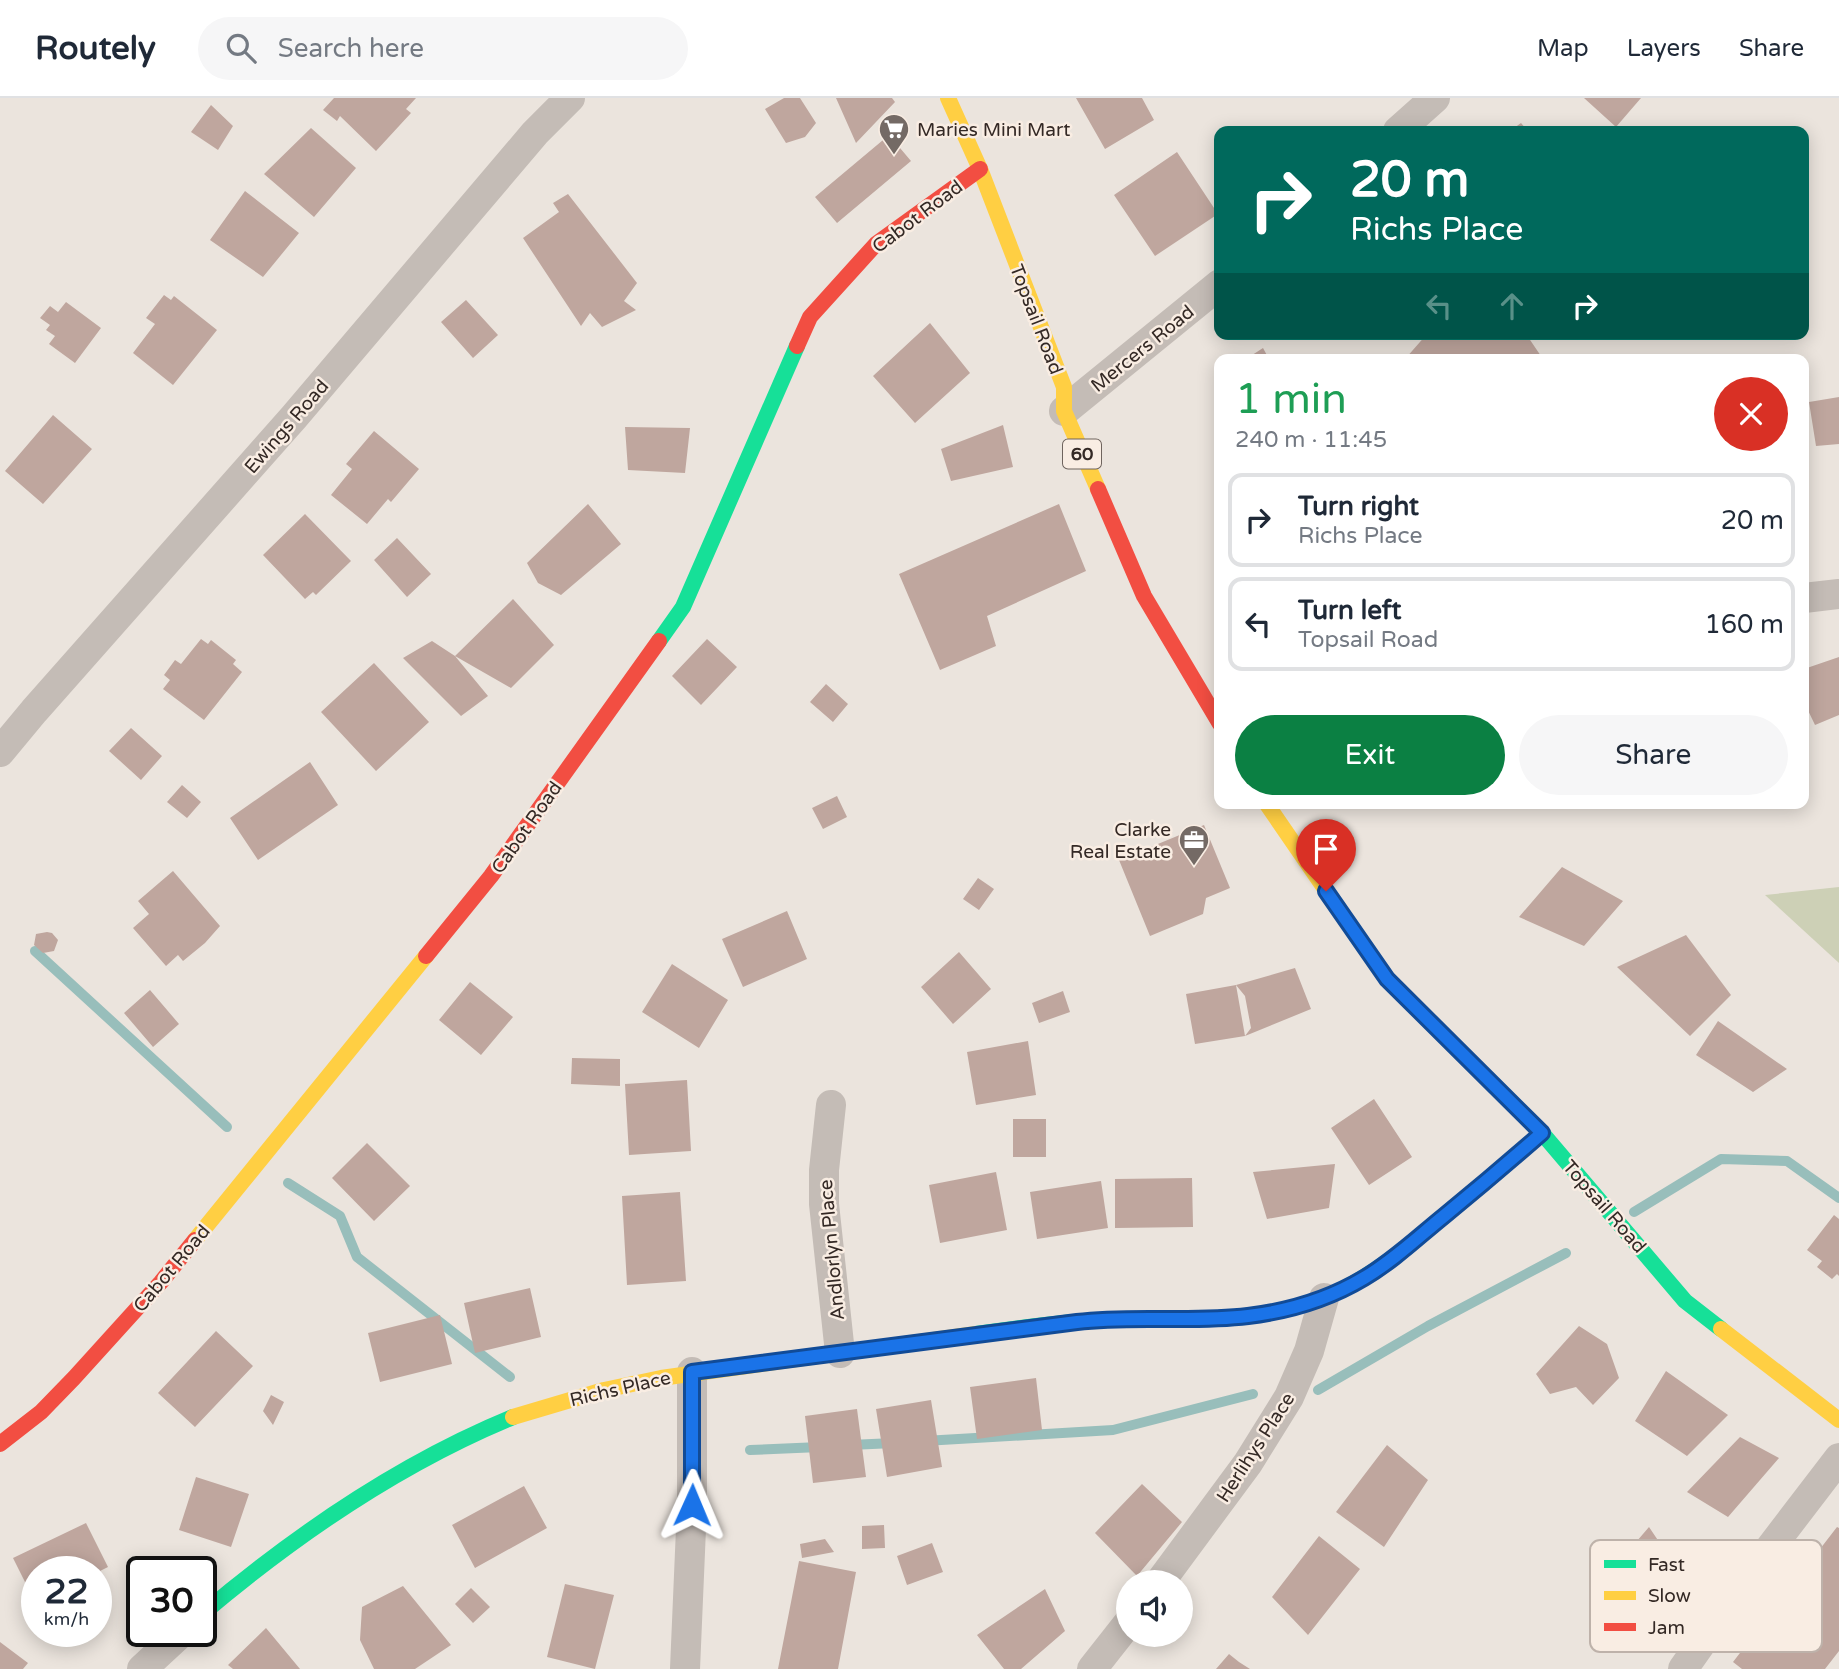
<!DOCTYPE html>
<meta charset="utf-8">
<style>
:root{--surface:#fff;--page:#f6f6f7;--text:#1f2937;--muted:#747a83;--line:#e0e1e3;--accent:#0b8043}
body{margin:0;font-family:"Varela Round",sans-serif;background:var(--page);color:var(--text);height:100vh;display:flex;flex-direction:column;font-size:26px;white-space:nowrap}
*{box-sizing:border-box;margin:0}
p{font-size:23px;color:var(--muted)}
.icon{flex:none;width:38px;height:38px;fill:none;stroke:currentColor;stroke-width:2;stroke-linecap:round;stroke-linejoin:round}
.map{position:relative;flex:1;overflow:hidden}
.side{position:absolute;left:1214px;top:256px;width:595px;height:455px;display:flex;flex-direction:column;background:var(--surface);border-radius:14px;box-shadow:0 4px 18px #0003}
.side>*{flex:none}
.top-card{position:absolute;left:1214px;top:28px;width:595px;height:214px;border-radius:14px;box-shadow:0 4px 18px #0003;background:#00695c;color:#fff;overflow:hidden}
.buttons{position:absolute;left:1116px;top:1472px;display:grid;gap:14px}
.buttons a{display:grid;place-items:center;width:77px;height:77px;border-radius:50%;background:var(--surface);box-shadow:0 4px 18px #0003;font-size:35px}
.speed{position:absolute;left:21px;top:1458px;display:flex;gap:14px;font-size:35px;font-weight:700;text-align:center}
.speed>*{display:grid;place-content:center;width:91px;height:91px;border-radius:50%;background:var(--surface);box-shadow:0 4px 18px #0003;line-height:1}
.speed small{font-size:18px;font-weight:400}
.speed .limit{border:4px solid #111;border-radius:10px;background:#fff;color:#111}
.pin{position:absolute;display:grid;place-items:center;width:60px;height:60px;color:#fff;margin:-72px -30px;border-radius:50% 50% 50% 0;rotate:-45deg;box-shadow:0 0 7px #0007}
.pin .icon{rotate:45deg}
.me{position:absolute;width:77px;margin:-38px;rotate:1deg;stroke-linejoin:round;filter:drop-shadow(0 0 5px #0008)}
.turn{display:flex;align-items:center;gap:24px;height:147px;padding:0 21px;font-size:32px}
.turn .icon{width:91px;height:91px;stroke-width:2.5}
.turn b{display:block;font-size:49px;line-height:60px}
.lanes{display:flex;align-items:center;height:66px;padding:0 21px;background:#0003;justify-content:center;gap:35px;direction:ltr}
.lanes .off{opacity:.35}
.round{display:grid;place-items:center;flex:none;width:74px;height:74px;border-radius:37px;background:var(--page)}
.overview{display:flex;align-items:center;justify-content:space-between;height:119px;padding:0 21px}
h1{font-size:42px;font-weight:600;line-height:52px;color:#1e9e55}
.primary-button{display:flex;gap:14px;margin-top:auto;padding:14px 21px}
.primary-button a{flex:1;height:80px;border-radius:42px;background:var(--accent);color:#fff;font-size:28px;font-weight:600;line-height:80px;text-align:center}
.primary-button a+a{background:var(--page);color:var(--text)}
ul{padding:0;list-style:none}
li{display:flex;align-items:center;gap:21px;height:94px;margin:0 14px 10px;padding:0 7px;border:4px solid var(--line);border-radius:14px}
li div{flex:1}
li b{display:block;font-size:26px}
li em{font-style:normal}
header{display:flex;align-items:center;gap:42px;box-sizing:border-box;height:98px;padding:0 35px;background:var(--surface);border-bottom:2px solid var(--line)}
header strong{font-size:33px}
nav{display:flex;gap:38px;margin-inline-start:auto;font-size:24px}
.search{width:490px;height:63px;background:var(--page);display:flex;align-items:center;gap:18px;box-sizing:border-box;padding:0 24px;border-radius:38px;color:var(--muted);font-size:26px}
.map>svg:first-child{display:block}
</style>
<header>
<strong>Routely</strong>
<div class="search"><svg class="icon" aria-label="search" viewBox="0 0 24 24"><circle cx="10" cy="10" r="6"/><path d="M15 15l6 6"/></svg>Search here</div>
<nav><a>Map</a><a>Layers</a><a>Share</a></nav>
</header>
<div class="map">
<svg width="1839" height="1571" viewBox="0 0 1839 1571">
<rect width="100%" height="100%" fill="#ebe4dd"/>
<!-- green -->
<path fill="#cdd0b6" d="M 1839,789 L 1839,865 L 1765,797 Z"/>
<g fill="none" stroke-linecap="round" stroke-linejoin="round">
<!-- stream -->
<path stroke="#98bebb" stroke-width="10" d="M 35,853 L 227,1029
M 288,1085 L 340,1118 L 357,1159 L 510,1279
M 1634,1114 L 1721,1061 L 1787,1063 L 1839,1100
M 1318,1292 L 1428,1228 L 1566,1155
M 924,1343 L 1113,1332 L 1253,1296
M 850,1347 L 894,1345
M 750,1352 L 820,1349"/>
</g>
<!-- building -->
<path fill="#bfa69e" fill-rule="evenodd" d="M 334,0 L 416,0 L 406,11 L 411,15 L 376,53 L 340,18 L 337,23 L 323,12 Z
M 784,0 L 800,0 L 816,25 L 805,39 L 786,45 L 765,11 Z
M 836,0 L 892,0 L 895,4 L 856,45 Z
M 1076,0 L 1142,0 L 1154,22 L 1105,51 Z
M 1584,0 L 1641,0 L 1616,29 Z
M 211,7 L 233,28 L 218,52 L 191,34 Z
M 1521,25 L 1528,33 L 1510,33 Z
M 311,30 L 356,70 L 314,119 L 264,76 Z
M 889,37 L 911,63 L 837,125 L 815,99 Z
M 1177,54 L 1218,116 L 1155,158 L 1114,97 Z
M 245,93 L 299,135 L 263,179 L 210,142 Z
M 568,96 L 637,185 L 624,203 L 636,212 L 602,229 L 590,215 L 581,228 L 523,140 L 559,114 L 553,105 Z
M 164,197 L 171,202 L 174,198 L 217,232 L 173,287 L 133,255 L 155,226 L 146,220 Z
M 466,202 L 498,237 L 473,260 L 441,224 Z
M 66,204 L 101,230 L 75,265 L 49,246 L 55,238 L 46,232 L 50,227 L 40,220 L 50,208 L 58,214 Z
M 930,225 L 970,275 L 915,325 L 873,278 Z
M 1427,236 L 1526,236 L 1543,261 L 1405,261 Z
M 1263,250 L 1269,261 L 1246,261 Z
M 1839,299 L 1839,346 L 1816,348 L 1809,304 Z
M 53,317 L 92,351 L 43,406 L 5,373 Z
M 1003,327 L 1013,369 L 951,383 L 941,351 Z
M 625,329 L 690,330 L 685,375 L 628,372 Z
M 374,333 L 419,371 L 391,404 L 388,401 L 367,426 L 331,397 L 352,371 L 346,366 Z
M 588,406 L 621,446 L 561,497 L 538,485 L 527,465 Z
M 1059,406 L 1086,473 L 987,518 L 996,548 L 940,572 L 899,476 Z
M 305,416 L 351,463 L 316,497 L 313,494 L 305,501 L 263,457 Z
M 397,440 L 431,476 L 407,499 L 374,462 Z
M 513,501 L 554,547 L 511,590 L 455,558 Z
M 201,541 L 208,546 L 211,542 L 236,562 L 233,566 L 242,574 L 204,622 L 163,591 L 170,582 L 164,577 L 175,562 L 181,566 Z
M 707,541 L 737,569 L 701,607 L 672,578 Z
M 432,543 L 455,558 L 488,598 L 461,618 L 403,560 Z
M 1839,559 L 1839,617 L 1815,627 L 1804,604 L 1804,571 Z
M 374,565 L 429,624 L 376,673 L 321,614 Z
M 826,586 L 848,606 L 833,624 L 810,604 Z
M 131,630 L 162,658 L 141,682 L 109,653 Z
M 310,664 L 338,707 L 258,762 L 230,720 Z
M 182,687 L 201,704 L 187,720 L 167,704 Z
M 837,698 L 847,719 L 823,731 L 812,710 Z
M 1204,727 L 1230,790 L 1206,800 L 1203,816 L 1150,838 L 1119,762 Z
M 1562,769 L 1623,803 L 1584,848 L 1519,819 Z
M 173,773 L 220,828 L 205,845 L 183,863 L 178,857 L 166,868 L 133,830 L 149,816 L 138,803 Z
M 978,780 L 994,791 L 979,812 L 963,801 Z
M 787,813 L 807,861 L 743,889 L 722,841 Z
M 47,834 L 52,835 L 58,842 L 54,853 L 43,855 L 34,847 L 36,836 Z
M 1686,837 L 1731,897 L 1690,938 L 1617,869 Z
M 959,854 L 991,891 L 953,926 L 921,889 Z
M 672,866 L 728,902 L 699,950 L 642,914 Z
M 1295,870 L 1311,911 L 1245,938 L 1195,946 L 1186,896 L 1236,887 ZM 1236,887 L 1245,898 L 1251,930 L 1245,938 Z
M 470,884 L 513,919 L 481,957 L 439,922 Z
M 150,892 L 179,926 L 153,949 L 124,915 Z
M 1063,893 L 1070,914 L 1039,925 L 1032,905 Z
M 1718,923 L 1787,971 L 1753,994 L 1696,957 Z
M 1028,943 L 1036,997 L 976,1007 L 967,954 Z
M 572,960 L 620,961 L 620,988 L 571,986 Z
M 687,982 L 691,1053 L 629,1057 L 625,986 Z
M 1374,1001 L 1412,1059 L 1369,1087 L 1331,1030 Z
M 1013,1021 L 1046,1021 L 1046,1059 L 1013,1059 Z
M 367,1045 L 410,1088 L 374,1123 L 332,1080 Z
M 1335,1066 L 1329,1110 L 1267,1121 L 1253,1074 Z
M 996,1074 L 1007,1132 L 940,1145 L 929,1087 Z
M 1192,1080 L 1193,1129 L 1115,1130 L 1115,1081 Z
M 1101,1083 L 1108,1130 L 1037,1141 L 1030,1094 Z
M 680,1094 L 686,1183 L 627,1187 L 622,1098 Z
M 1834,1117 L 1839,1121 L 1839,1178 L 1837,1176 L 1832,1181 L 1817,1169 L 1822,1163 L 1807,1152 Z
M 530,1190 L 541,1239 L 475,1255 L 464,1205 Z
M 440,1217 L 452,1266 L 380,1284 L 368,1235 Z
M 1579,1228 L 1607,1246 L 1619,1280 L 1593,1307 L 1576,1289 L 1550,1296 L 1536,1276 Z
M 216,1233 L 253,1268 L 195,1329 L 158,1295 Z
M 1666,1273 L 1728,1317 L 1687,1358 L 1635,1323 Z
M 1036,1280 L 1042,1332 L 977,1341 L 970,1289 Z
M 271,1297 L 284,1304 L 273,1327 L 263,1313 Z
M 931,1302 L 942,1369 L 887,1379 L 876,1311 Z
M 857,1311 L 866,1379 L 813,1385 L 805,1318 Z
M 1740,1339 L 1779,1360 L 1728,1419 L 1687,1394 Z
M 1387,1347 L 1428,1382 L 1384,1449 L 1336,1414 Z
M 196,1379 L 249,1396 L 231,1449 L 179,1432 Z
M 1142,1386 L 1182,1424 L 1137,1478 L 1095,1435 Z
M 524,1388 L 547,1430 L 475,1470 L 452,1427 Z
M 86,1425 L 108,1469 L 96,1475 L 37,1474 L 37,1508 L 13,1460 Z
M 884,1427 L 885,1450 L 862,1451 L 862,1428 Z
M 1649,1429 L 1680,1475 L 1641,1526 L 1594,1493 Z
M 1837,1429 L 1839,1430 L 1839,1553 L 1825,1571 L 1742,1571 L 1733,1564 Z
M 1319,1438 L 1360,1471 L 1308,1537 L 1272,1499 Z
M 825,1441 L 834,1454 L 802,1460 L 800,1446 Z
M 932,1445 L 943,1474 L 907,1487 L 897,1458 Z
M 799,1463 L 856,1474 L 838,1571 L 778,1571 Z
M 565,1486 L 614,1497 L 595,1571 L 547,1559 Z
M 403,1488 L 451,1547 L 415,1571 L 374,1571 L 360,1542 L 362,1509 Z
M 471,1490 L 490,1509 L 473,1525 L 455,1506 Z
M 1045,1491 L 1065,1533 L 1021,1571 L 1004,1571 L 977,1537 Z
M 266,1530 L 300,1571 L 233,1571 L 228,1567 Z
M 0,1544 L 28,1565 L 23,1571 L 0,1571 Z
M 1229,1556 L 1239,1564 L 1250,1571 L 1216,1571 Z"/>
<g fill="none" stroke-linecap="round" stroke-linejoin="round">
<!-- street -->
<path stroke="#c4bcb6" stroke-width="30" d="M 1398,33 L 1435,0
M 1064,313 L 1220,186
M 1804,500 L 1839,496
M 0,654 L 34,613 L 294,319 L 535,35 L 570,0
M 831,1007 L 824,1072 L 824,1106 L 840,1255
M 1160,1484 L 1248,1365 L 1289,1299 L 1309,1253 L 1324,1200
M 142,1571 L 183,1533
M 685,1571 L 692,1407 L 692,1274
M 1092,1571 L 1129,1524
M 1683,1571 L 1745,1483 L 1839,1360"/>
<!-- fast -->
<path stroke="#16e098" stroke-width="16" d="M 659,543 L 683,509 L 797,248
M 1492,985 L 1542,1035 L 1685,1203 L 1721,1231
M 976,1236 C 1018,1230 1060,1224 1103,1222 C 1178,1219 1256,1228 1328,1198 C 1372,1179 1409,1148 1445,1117 C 1478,1090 1510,1063 1542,1035
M 201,1517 C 293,1439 401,1365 513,1319"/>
<!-- slow -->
<path stroke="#ffcf43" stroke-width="16" d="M 948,0 L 980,71 L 1064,289 L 1064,313 L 1098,391
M 1266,705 L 1387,881 L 1492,985
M 195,1142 L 426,858
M 1721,1231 L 1839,1322
M 513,1319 L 604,1292 L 661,1280 L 976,1236"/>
<!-- jam -->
<path stroke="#f24e42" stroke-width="16" d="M 797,248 L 810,219 L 876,146 L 980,71
M 1098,391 L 1144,498 L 1220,626
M 426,858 L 491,778 L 659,543
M 0,1346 L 41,1314 L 74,1280 L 161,1184 L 195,1142"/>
</g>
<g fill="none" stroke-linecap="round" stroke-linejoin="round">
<!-- route casing -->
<g stroke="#114b97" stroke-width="18">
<path id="route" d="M 692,1407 L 692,1274 L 1077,1224 C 1134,1217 1191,1225 1248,1218 C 1289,1213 1329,1201 1364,1180 C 1393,1163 1418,1139 1444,1118 C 1477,1091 1510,1063 1542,1035 L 1387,881 L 1326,793"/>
</g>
<!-- route -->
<use href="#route" stroke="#1a73e8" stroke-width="12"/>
</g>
<!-- icons -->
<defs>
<g id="supermarket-pin" transform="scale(1.575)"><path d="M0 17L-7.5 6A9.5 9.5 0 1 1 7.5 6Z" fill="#746a65" stroke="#f9ede3"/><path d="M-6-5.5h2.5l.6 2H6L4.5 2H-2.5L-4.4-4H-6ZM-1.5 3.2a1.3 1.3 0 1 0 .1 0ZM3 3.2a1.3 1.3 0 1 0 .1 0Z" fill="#fff"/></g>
<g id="office-pin" transform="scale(1.575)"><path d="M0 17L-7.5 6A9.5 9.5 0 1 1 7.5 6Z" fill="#746a65" stroke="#f9ede3"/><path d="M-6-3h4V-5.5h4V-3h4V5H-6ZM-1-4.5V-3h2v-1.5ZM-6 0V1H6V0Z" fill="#fff"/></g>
</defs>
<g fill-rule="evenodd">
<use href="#supermarket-pin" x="894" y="31"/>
<use href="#office-pin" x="1194" y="742"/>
</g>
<g text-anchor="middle" stroke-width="5" stroke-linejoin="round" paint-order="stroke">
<!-- shield labels -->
<rect fill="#f9ede3" stroke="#6f645e" stroke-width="2" x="1063" y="341.5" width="38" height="29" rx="5"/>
<g font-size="18" font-weight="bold" fill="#342925">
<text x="1082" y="362">60</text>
</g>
<!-- poi labels -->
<g font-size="19" fill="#342925" stroke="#f9ede3" text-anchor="start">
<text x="917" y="38">Maries Mini Mart</text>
<text x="1171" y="738" text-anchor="end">Clarke<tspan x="1171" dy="22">Real Estate</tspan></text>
</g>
<!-- street labels -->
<g font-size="19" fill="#342925" stroke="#f9ede3">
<text transform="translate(917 118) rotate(-37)" y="7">Cabot Road</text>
<text transform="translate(1037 221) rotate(69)" y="7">Topsail Road</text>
<text transform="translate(1142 250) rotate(-39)" y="7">Mercers Road</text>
<text transform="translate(286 328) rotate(-49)" y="7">Ewings Road</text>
<text transform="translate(526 729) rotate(-55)" y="7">Cabot Road</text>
<text transform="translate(1605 1108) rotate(49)" y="7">Topsail Road</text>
<text transform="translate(831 1152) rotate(-95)" y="7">Andlorlyn Place</text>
<text transform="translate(171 1170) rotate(-50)" y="7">Cabot Road</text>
<text transform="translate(620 1290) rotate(-13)" y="7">Richs Place</text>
<text transform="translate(1255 1349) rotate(-57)" y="7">Herlihys Place</text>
</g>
</g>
<!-- legend -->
<rect x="1590" y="1442" width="232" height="112" rx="10" fill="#f9ede3" stroke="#beb2aa" stroke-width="2"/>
<rect x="1604" y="1462" width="32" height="8" fill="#16e098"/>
<rect x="1604" y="1493" width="32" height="9" fill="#ffcf43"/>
<rect x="1604" y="1525" width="32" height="8" fill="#f24e42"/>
<g font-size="19" fill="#342925">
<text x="1648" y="1473">Fast</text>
<text x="1648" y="1504">Slow</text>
<text x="1648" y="1536">Jam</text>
</g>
</svg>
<div class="buttons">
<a><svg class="icon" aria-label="sound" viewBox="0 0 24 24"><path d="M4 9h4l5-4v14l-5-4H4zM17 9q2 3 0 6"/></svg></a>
</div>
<div class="speed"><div>22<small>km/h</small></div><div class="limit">30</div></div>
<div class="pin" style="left:1326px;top:793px;background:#d93025"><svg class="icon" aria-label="arrive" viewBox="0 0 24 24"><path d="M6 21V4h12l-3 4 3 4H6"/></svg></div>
<svg class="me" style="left:692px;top:1407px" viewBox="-20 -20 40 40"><path d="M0-17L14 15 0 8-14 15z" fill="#1a73e8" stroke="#fff" stroke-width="4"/></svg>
<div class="top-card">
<div class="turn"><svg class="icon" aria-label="right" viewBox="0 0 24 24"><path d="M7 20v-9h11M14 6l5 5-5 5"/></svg><div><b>20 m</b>Richs Place</div></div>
<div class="lanes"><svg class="icon off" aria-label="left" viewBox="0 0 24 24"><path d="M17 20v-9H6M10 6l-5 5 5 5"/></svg><svg class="icon off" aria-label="ahead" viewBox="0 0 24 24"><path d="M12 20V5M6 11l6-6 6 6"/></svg><svg class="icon" aria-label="right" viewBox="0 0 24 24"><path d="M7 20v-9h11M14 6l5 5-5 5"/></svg></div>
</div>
<section class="side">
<div class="overview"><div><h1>1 min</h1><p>240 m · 11:45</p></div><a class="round" style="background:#d93025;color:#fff"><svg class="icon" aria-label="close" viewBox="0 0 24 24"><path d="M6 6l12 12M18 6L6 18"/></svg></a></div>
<ul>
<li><svg class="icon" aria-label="right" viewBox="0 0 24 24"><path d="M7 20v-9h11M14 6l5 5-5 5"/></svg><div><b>Turn right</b><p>Richs Place</p></div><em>20 m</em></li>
<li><svg class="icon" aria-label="left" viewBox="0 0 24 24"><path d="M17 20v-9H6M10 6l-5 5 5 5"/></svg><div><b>Turn left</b><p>Topsail Road</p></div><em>160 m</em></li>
</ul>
<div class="primary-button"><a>Exit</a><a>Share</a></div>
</section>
</div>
